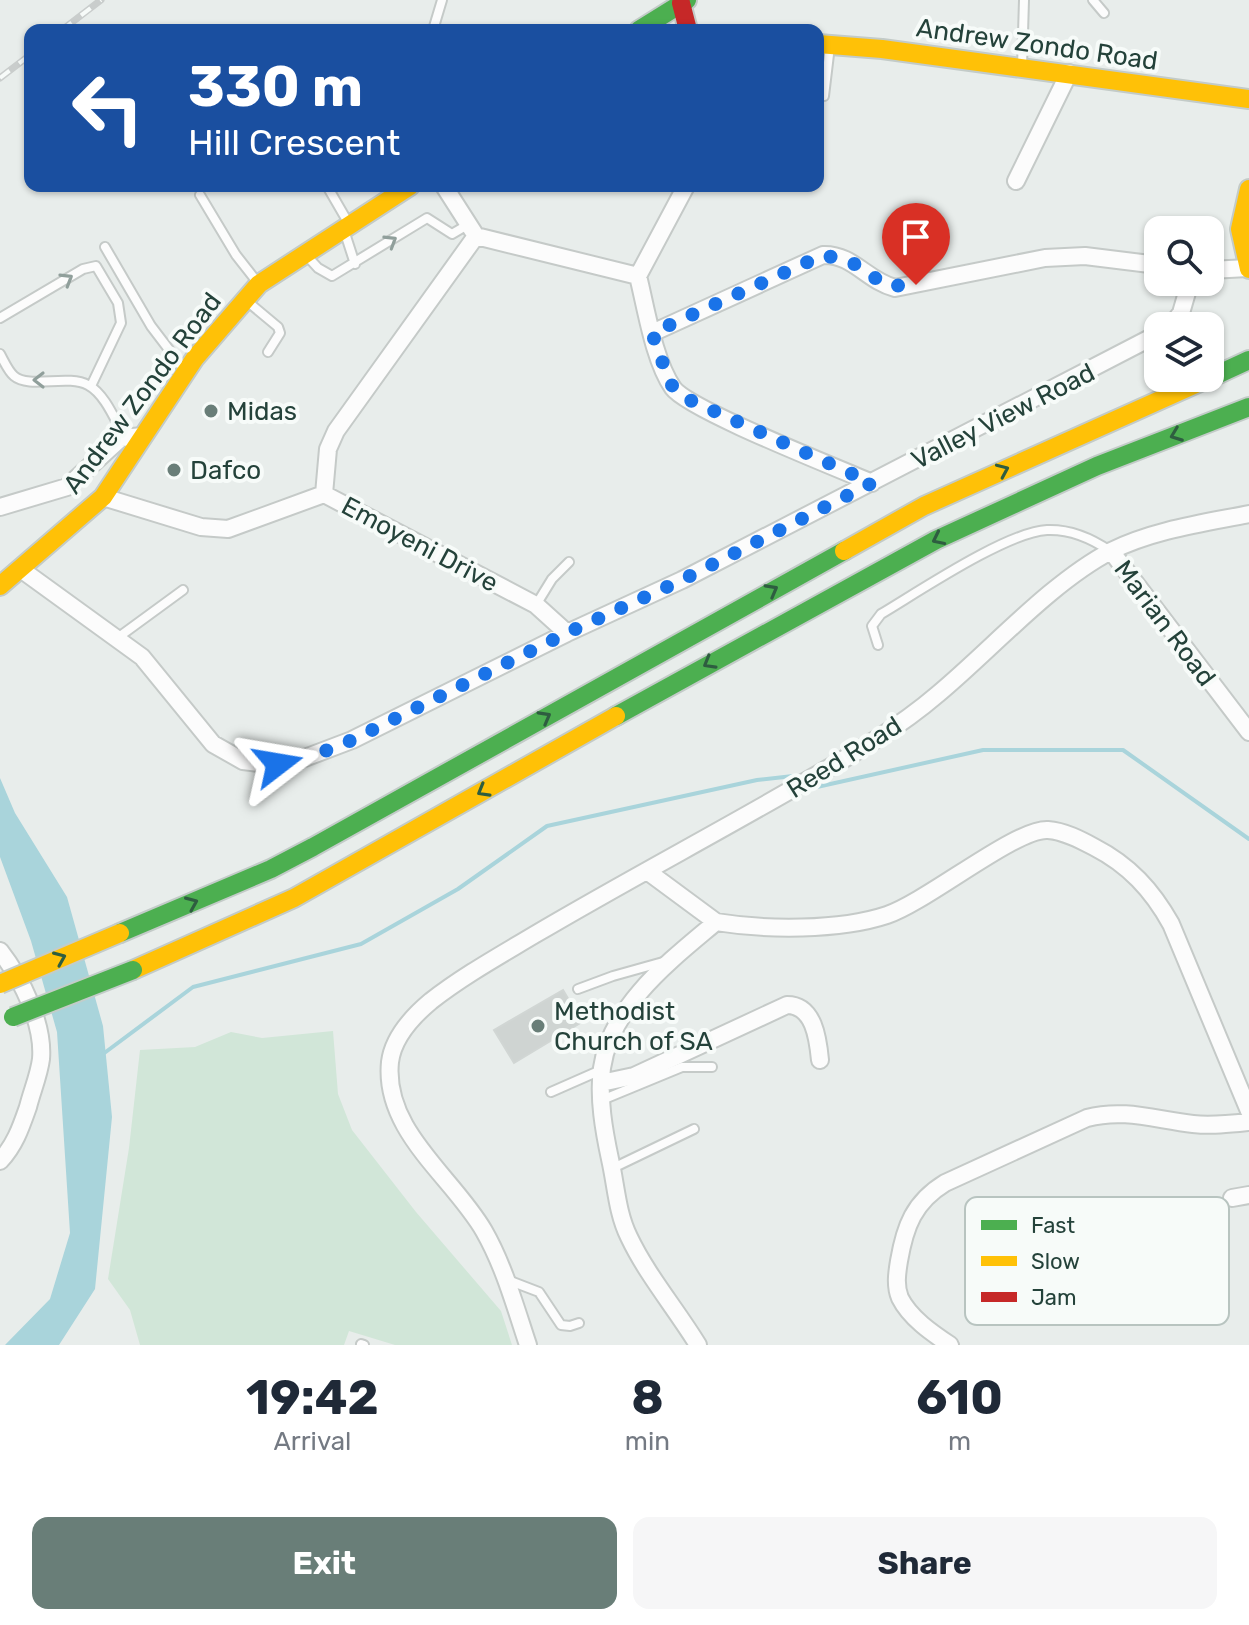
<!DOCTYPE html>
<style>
:root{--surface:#fff;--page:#f6f6f7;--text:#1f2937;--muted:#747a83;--accent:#697e78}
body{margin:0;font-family:Rubik,sans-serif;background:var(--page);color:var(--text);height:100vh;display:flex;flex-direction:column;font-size:30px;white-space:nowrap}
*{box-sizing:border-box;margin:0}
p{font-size:26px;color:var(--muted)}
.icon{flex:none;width:44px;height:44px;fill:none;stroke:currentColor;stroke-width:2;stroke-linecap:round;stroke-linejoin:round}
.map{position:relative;height:1345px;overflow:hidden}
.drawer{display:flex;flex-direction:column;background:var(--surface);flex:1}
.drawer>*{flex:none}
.hud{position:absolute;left:24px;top:24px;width:800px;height:168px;border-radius:16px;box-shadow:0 2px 6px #0004;background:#1a4fa0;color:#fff;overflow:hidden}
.buttons{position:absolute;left:1144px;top:216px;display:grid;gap:16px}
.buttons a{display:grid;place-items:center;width:80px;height:80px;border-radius:16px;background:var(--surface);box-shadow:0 2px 6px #0004;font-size:40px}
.pin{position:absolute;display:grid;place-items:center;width:68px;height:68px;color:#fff;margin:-82px -34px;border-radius:50% 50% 50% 0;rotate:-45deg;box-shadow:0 0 8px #0007}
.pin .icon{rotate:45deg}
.me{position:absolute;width:88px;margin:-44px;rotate:76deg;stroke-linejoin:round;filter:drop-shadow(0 0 6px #0008)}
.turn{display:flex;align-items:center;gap:28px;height:168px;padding:0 32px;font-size:36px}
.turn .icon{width:104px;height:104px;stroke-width:2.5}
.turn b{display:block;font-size:56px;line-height:68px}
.eta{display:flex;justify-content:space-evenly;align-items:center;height:136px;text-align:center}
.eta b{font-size:48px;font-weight:700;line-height:56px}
.action{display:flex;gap:16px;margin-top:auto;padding:16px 32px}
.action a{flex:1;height:92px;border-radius:16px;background:var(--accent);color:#fff;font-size:32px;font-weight:700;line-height:92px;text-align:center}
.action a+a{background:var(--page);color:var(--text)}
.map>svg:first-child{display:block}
</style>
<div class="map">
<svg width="1249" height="1345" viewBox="0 0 1249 1345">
<rect width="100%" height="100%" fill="#e8edeb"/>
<!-- green -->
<path fill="#d1e6d8" d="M 333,1031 L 338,1094 L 352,1130 L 416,1212 L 501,1311 L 512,1345 L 395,1345 L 349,1331 L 344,1345 L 140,1345 L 130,1310 L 108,1279 L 129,1148 L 140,1050 L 195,1047 L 231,1032 L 262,1038 Z"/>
<!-- water -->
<path fill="#a9d4db" d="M 0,778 L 15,813 L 67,897 L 103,1026 L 112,1117 L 95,1289 L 59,1345 L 5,1345 L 50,1299 L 70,1233 L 57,1032 L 31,941 L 0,857 Z"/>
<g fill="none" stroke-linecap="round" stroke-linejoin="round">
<!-- stream -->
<path stroke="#a9d4db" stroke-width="4" d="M 808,789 L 983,750 L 1123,750 L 1249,839
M 103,1054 L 193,987 L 361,944 L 458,889 L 547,826 L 757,780 L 793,776"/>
</g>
<!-- building -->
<path fill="#cfd4d2" stroke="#d1d6d4" stroke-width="2" d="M 563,990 L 582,1022 L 514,1063 L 494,1030 Z"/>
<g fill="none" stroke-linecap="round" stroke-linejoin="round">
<!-- lane casing -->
<g stroke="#c5cac8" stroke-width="12">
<path id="lane" d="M 1093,0 L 1104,13
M 433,30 L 442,0
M 1022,67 L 1024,0
M 824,96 L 830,46
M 327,186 L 349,224
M 200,195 L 236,255 L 258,283
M 344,230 L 355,264
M 105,247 L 151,326 L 183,368
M 307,256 L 318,268 L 332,276 L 427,218 L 452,234 L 469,224
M 248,302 L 278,327 L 280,333 L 268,352
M 0,318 L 83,269 L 96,266 L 118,303 L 121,323 L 91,386
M 0,354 C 4,361 8,371 14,376 C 29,389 68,374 88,385 C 105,394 115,420 124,436
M 536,605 L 552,579 L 569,562
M 116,639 L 183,590
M 878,645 L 872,626 L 881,614 C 918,592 1007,532 1047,530 C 1071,529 1091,538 1110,551
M 578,989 L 613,976 L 663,962
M 551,1092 L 601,1070
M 602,1100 L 682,1067 L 712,1067
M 613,1168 L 694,1129
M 505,1279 L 539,1292 L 561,1325 L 570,1326 L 579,1323
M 361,1344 L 364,1345"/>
</g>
<!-- street casing -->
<g stroke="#c5cac8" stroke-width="20">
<path id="street" d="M 1016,181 L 1069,73
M 444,186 L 476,236 L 638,276
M 686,186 L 638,276 C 646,308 654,361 673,388 C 689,410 838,468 872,483
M 1210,270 L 1248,268
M 1171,326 L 1181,313 L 1190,282
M 652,333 L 823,255 C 853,254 867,281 895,288 L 1045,258 L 1085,256 L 1158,265
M 324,494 L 328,449 L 336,431 L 476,236
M 324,494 L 536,605 L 567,633
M 103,497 L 201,527 L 228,529 L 324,494
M 0,507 L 67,487 L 121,438 L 143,436
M 1111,551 L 1249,732
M 22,570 L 142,657 L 213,744 L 243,761 L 266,764 L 294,762 L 352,740 L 567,633 L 682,580 L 1158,334
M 647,871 L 716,922 C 671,960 611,1005 602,1068 C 598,1098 604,1131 610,1159 C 616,1185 617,1213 629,1237 C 647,1275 676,1309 698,1345
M 716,922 C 765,930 839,931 887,915 C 928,901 1016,828 1048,830 C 1064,831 1081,840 1094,847 C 1129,865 1152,890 1171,924 L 1249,1111
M 0,951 C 21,978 44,1023 41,1059 C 39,1075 32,1091 28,1107 C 21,1127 15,1145 0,1161
M 601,1083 L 634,1076 L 787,1005 C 814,1005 818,1039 820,1060
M 1232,1198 L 1249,1195
M 528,1345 C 515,1306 504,1266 484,1231 C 453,1177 383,1131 390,1062 C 393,1038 413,1016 431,1001 C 463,976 499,956 534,935 C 622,883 713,835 801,784 C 848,757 896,730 938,694 C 991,650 1050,583 1111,551 C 1153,530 1204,523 1249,514
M 950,1345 C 932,1333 910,1318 900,1298 C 895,1286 897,1273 899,1261 C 905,1226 914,1202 945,1183 L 1087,1118 C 1124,1108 1156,1120 1193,1124 C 1212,1126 1230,1124 1249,1122"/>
</g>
<!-- fast casing -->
<g stroke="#c3cbc8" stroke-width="22">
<path id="fast" d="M 639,30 L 687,0
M 1210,378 L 1249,360
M 616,716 L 936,540 L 1097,466 L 1249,407
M 120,933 L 271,869 L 313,847 L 844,551"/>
</g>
<!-- slow casing -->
<g stroke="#c3cbc8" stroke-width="22">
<path id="slow" d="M 818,44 L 882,49 L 1249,99
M 1249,189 L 1240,229 L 1249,269
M 844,551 L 924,506 L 1209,378
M 0,586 L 103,497 L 195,358 L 259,284 L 410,186
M 133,970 L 294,898 L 616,716"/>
</g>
<!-- jam casing -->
<g stroke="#c3cbc8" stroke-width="22">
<path id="jam" d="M 681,3 L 688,30"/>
</g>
<!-- lane -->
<use href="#lane" stroke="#fcfcfc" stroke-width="8"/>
<!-- street -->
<use href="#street" stroke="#fcfcfc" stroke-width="16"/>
<!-- fast -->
<use href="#fast" stroke="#4caf50" stroke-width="18"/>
<!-- slow -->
<use href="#slow" stroke="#ffc107" stroke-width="18"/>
<!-- jam -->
<use href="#jam" stroke="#c62828" stroke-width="18"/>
<!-- rail casing -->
<g stroke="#c9cdcc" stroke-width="7">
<path id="rail" d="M 62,30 L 101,0
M 0,78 L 30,55"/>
</g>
<!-- rail -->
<use href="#rail" stroke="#f7fbf9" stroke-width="4" stroke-dasharray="12" stroke-linecap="butt"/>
<!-- fast-bridge casing -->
<g stroke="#c3ccc9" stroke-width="22" stroke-linecap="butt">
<path id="fast-bridge" d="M 13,1017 L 133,970"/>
</g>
<!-- slow-bridge casing -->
<g stroke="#c3ccc9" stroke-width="22" stroke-linecap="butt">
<path id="slow-bridge" d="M 0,984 L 120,933"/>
</g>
<!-- fast-bridge -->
<use href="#fast-bridge" stroke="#4caf50" stroke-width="18"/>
<!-- slow-bridge -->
<use href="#slow-bridge" stroke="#ffc107" stroke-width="18"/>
</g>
<!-- one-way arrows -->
<defs><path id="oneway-chevron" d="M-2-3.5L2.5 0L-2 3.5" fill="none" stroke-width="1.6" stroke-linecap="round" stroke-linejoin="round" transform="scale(2)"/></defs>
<g stroke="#909f9b">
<use href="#oneway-chevron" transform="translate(391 241) rotate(-32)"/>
<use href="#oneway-chevron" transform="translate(67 279) rotate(-31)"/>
<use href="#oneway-chevron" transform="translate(39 380) rotate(-180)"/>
</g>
<g stroke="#2e5d40">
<use href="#oneway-chevron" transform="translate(1176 435) rotate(159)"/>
<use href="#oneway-chevron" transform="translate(1003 470) rotate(-24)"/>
<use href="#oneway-chevron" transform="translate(938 539) rotate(154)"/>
<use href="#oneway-chevron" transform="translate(772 590) rotate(-29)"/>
<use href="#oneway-chevron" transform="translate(709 663) rotate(150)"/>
<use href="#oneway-chevron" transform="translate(545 717) rotate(-29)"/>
<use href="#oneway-chevron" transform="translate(483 791) rotate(150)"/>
<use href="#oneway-chevron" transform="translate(192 903) rotate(-23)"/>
<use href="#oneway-chevron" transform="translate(60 958) rotate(-23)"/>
</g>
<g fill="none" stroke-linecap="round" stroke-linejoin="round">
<!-- route -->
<path stroke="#1a73e8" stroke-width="14" stroke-dasharray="0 25.2" d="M 278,764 L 308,758 L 352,740 L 567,633 L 682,580 L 872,483 L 681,396 L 670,383 L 652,333 L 823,255 L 850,261 L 887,286 L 916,285"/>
</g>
<!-- markers -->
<g fill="#697e78" stroke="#f7fbf9" stroke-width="3">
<circle cx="211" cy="411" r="8"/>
<circle cx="174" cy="470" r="8"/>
<circle cx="538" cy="1026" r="8"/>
</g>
<g text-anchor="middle" stroke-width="8" stroke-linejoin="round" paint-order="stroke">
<!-- street labels -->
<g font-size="26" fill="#24423a" stroke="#f7fbf9">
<text transform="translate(1037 44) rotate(8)" y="9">Andrew Zondo Road</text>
<text transform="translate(142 393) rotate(-53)" y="9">Andrew Zondo Road</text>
<text transform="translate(1003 416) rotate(-27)" y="9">Valley View Road</text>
<text transform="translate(420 544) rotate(28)" y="9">Emoyeni Drive</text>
<text transform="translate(1165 623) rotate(53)" y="9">Marian Road</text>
<text transform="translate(844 757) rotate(-32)" y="9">Reed Road</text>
</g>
<!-- poi labels -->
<g font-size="26" fill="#24423a" stroke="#f7fbf9" text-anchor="start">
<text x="227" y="420">Midas</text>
<text x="190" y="479">Dafco</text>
<text x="554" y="1020">Methodist<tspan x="554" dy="30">Church of SA</tspan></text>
</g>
</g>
<!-- legend -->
<rect x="965" y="1197" width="264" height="128" rx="12" fill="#f7fbf9" stroke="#b8c4c0" stroke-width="2"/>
<rect x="981" y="1220" width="36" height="10" fill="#4caf50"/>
<rect x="981" y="1256" width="36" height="10" fill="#ffc107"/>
<rect x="981" y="1292" width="36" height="10" fill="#c62828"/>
<g font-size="22" fill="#24423a">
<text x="1031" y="1233">Fast</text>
<text x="1031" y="1269">Slow</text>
<text x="1031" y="1305">Jam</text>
</g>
</svg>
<div class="buttons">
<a><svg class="icon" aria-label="search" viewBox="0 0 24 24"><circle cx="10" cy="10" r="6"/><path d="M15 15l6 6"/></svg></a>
<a><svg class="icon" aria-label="layers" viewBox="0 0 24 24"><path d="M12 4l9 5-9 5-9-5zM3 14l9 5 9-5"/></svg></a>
</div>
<div class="pin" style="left:916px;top:285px;background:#d93025"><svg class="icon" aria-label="arrive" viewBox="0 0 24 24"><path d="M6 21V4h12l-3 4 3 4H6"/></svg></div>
<svg class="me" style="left:278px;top:764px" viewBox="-20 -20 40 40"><path d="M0-17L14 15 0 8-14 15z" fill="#1a73e8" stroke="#fff" stroke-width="4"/></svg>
<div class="hud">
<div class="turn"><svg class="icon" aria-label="left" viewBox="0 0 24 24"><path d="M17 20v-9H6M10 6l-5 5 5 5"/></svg><div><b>330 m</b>Hill Crescent</div></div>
</div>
</div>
<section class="drawer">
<div class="eta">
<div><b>19:42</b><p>Arrival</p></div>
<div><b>8</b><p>min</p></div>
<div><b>610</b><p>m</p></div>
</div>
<div class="action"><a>Exit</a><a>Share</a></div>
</section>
